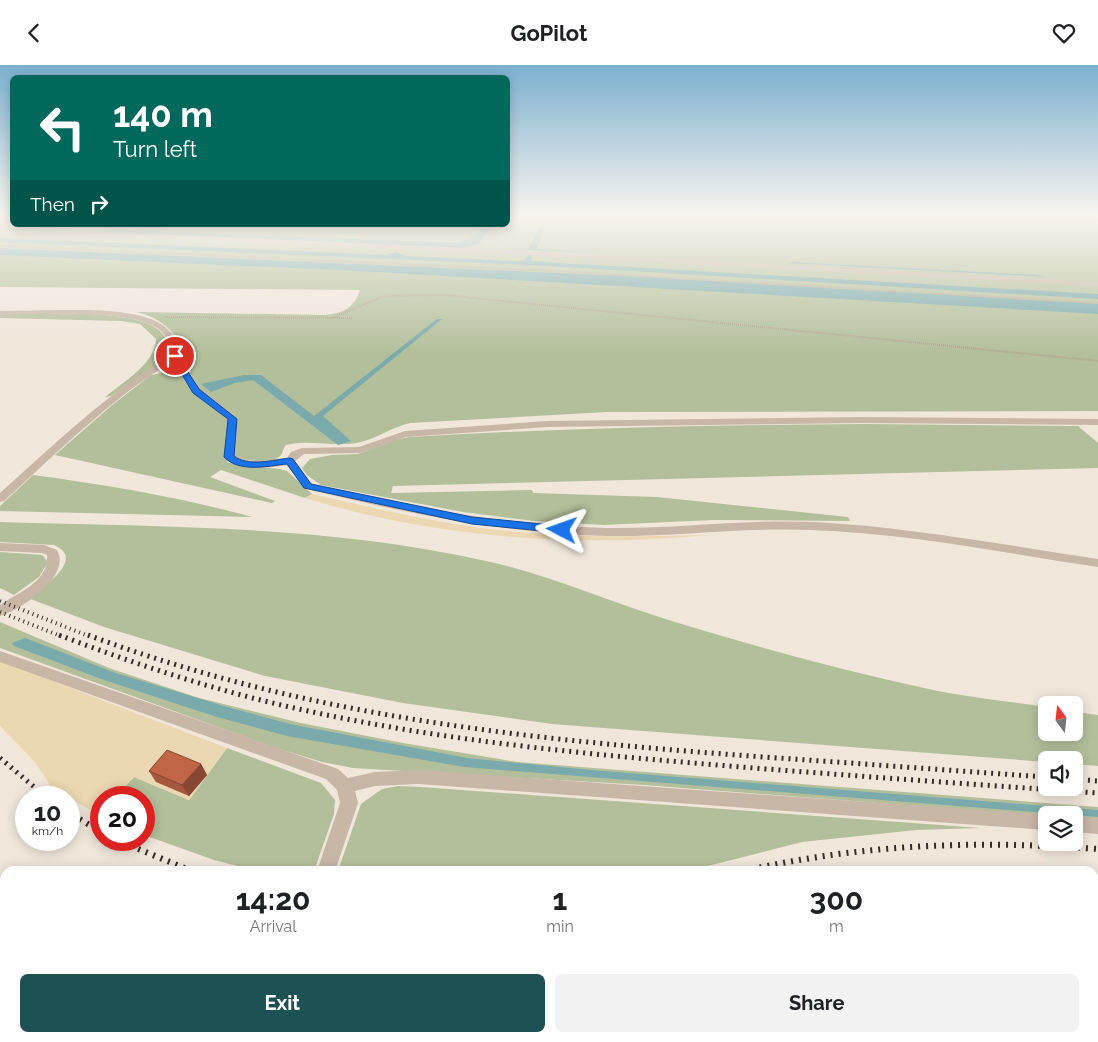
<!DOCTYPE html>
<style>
:root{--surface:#fff;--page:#f2f2f2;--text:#202124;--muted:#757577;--accent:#1e5154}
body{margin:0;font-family:Raleway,sans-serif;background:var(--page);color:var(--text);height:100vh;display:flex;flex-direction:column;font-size:19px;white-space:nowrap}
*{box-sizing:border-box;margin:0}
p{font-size:16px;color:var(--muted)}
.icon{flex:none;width:28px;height:28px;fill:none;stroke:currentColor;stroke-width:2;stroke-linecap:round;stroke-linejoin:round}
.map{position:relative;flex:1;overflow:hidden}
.panel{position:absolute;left:0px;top:801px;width:1099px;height:176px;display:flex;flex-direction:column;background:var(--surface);border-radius:15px 15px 0 0;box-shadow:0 2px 12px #0003}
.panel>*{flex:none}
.banner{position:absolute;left:10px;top:10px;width:500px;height:152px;border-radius:8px;box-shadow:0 2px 12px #0003;background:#00695c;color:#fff;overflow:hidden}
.needle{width:32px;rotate:345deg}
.tools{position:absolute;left:1038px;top:631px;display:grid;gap:10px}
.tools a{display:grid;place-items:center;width:45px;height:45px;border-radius:8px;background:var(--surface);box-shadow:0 2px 12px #0003;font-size:25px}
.speed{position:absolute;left:15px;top:721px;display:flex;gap:10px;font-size:25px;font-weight:700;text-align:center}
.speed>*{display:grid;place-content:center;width:65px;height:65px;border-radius:50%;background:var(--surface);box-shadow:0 2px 12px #0003;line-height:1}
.speed small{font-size:12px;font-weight:400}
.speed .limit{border:8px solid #d22;background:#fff;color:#111}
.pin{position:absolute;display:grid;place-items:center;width:42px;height:42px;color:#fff;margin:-21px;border:2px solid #fff;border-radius:50%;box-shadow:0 1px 5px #0007}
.me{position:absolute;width:55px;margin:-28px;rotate:274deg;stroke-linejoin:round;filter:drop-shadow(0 0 4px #0008)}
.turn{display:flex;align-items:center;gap:18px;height:105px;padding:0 20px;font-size:22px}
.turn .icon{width:65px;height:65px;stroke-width:2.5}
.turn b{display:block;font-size:35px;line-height:42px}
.then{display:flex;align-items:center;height:48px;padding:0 20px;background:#0003;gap:10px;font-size:19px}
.eta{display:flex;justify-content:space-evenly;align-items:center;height:85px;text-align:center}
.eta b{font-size:30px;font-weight:700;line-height:35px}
.action{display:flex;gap:10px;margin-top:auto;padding:10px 20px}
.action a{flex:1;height:58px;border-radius:8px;background:var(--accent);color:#fff;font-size:20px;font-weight:700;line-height:58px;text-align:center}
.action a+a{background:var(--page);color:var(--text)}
header{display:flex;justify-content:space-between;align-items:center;height:65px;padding:0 20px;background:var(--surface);font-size:22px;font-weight:700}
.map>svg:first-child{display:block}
</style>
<header><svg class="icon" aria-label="back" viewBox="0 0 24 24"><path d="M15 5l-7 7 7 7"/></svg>GoPilot<svg class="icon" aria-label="heart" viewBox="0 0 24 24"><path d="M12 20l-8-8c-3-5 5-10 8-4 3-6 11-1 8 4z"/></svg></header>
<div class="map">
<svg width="1098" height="977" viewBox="0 0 1098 977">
<rect width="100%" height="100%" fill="#f0e6da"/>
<!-- green -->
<path fill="#b3bf9b" d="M 0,151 L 12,151 L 12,160 L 508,160 L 508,151 L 1066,151 L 1098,153 L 1098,346 L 608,347 L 410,358 C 391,362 375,375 356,378 C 333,382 308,374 286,380 C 283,383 283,387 281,390 C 273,400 244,396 235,391 L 227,397 L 238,400 L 280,404 L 287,406 L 312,429 L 305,433 L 221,405 L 210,412 L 275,436 L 272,438 L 55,390 L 111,341 L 151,310 L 168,307 L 176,311 L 191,307 C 181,275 171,256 137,247 L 325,250 C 344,248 354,243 360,225 L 0,222 Z
M 0,249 C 38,250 130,242 159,265 C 166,271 168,281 171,289 L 111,331 L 105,332 C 123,317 156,298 156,274 L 140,259 L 121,256 L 0,253 Z
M 863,359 L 1078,361 L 1098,378 L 1098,403 L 393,421 L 391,428 L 532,425 L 533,428 L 657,432 L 848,452 L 850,456 L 714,455 L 603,460 L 534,456 L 463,447 L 321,420 L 307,410 L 302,403 L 310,394 L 332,390 L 358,389 L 395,375 L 409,372 C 560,363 711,360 863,359 Z
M 33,410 C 107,420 179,432 252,452 L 0,446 L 0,441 Z
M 0,457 C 162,462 327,460 486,496 C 551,510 612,538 675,557 C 757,582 840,605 924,623 C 964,632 1006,636 1046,642 L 1046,668 L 1074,668 L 1074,647 L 1098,650 L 1098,701 L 1074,699 L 1074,695 L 1046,695 L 1046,697 L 552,659 L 403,638 L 265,611 L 104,562 L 28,533 C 42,523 87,494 54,480 L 0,477 Z
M 0,487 L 42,490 L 48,497 L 39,512 L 14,530 L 0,523 Z
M 0,557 L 109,603 L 199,633 L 301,658 L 403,678 L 517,697 L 1098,742 L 1098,755 L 1074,753 L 1074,750 L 1046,751 L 644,720 L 353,703 L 322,697 L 273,682 L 0,583 Z
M 227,683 L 321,718 L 335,735 L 334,749 L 314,806 L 257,806 L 214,795 L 144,770 L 144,732 L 115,732 L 134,712 L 189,735 Z
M 398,721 L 421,722 L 981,763 L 916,765 L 802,777 L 688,806 L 338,806 L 361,739 L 382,724 Z
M 5,929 L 5,972 L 260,973 L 259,977 L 0,977 L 0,930 Z
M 288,972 L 651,972 L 665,977 L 287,977 Z"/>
<!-- sand -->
<path fill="#ebd7b1" d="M 312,429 C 361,440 411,452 461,460 C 543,473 627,472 710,470 C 574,483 436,473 305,433 Z
M 0,596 L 227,683 L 189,735 L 134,712 L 115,732 L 101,732 L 101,748 L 99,750 L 52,723 L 35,697 L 0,661 Z"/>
<!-- water -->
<path fill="#7aaaac" d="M 483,161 L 492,161 L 479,179 L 461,183 L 109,167 L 115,165 L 459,178 L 478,168 Z
M 540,162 L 544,163 L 537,184 L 600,188 L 528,185 Z
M 0,173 L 386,190 L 396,187 L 405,191 L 516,196 L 524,196 L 528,190 L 532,190 L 531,196 L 575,199 L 1098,229 L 1098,234 L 548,201 L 0,177 Z
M 0,183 L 624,211 L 1098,239 L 1098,249 L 359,206 L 0,190 Z
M 792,197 L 1037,210 L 1047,212 L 788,198 Z
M 437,254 L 442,254 L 323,351 L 351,376 L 338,380 L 253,315 L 235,318 L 211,327 L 201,319 L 244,310 L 261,310 L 314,351 Z
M 25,573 L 113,607 L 227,642 L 290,659 L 467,693 L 591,705 L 1098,745 L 1098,752 L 464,702 L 287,671 L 217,652 L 104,615 L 14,581 L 12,578 Z"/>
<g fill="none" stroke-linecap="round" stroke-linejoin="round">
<!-- path -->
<path stroke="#b4a091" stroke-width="2" stroke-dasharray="1 1" stroke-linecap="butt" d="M 503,177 L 521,151
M 0,181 L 553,206 L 1098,238
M 165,252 L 352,253
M 332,253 L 384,231 L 444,230 L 1098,296"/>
<!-- minor -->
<path fill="#c8b6a7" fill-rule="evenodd" d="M 0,163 L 490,184 L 1098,217 L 1098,221 L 490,188 L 0,167 Z
M 62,245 C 89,245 154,243 171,268 C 176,274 176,282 179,289 C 182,298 187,306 192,313 C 204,329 224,339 237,354 L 234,390 L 250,396 L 287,393 L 291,387 L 302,383 L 359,382 L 405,366 L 548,356 L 861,352 L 1098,354 L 1098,360 L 861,358 L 548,362 L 406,372 L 360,388 L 304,389 L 295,396 L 312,419 C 409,442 507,461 607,463 C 676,464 745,454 814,457 C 909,462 1003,480 1098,494 L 1098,502 C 1003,488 907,468 811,465 C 742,462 674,472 606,471 C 503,468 403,448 304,423 L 287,400 C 267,403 239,408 224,391 L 227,355 L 189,322 L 173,296 C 110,334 58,387 4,436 L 0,437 L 0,428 C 55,379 107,328 171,290 C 169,283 168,274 163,268 C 141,242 34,250 0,250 L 0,246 Z
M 0,478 L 44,480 L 57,485 C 72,511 21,545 0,551 L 0,540 C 18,528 50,516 47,490 L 42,488 L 0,486 Z
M 0,586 L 338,704 L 348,713 L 375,707 L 418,705 L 1049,750 L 1046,750 L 1046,765 L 418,719 L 375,721 L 355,726 L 358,738 L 335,806 L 317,806 L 340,738 L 337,725 L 326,714 L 0,597 Z
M 1074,751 L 1098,753 L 1098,769 L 1074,767 Z
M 260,972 L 282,972 L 281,977 L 259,977 Z"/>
<!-- rail-far2 -->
<path stroke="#352b27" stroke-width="4" stroke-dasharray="1 4" stroke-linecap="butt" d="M 0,536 L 91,572
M 0,547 L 63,572"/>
<!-- rail-far1 -->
<path stroke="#352b27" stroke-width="5" stroke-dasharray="2 5" stroke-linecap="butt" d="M 59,570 C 140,601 223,628 308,646 C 455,678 605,691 754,703 C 869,712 983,720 1098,728
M 88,570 C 313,654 540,676 778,693 C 867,699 957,706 1046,712
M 0,693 L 46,732
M 1074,714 L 1098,716
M 69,748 L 75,752"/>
<!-- rail -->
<path stroke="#352b27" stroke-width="6" stroke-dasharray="2 6" stroke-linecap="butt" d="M 73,750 L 101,767
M 116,775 L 192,806
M 744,806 C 863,779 976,775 1098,784"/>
</g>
<!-- wall -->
<path fill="#a6573d" d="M 201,699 L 207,710 L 189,731 L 156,717 L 149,706 Z"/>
<!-- shaded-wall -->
<path fill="#874732" d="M 201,699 L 207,710 L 189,731 L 182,720 Z"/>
<!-- building -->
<path fill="#c16547" stroke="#874732" d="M 167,685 L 201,699 L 182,720 L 149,706 Z"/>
<!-- sky -->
<linearGradient id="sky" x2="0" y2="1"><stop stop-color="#7cb0d0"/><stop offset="0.52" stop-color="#f8f4ee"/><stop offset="1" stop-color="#f8f4ee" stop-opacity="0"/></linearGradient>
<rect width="1098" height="288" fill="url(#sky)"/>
<!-- route -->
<path fill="#1a73e8" stroke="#114b97" d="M 172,290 L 177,290 L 199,324 L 237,354 L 234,391 C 248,402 273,395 290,393 L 293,394 L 311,419 L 472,452 L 562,461 L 567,465 L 562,468 L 472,459 L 304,423 L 287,399 C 268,401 239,408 224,392 L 228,354 L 193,328 L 171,291 Z"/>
</svg>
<div class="tools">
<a><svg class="needle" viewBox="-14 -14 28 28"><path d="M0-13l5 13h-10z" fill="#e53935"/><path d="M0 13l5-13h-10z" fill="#757577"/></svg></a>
<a><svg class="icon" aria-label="sound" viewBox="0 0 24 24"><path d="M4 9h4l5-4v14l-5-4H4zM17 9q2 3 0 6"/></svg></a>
<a><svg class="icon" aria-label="layers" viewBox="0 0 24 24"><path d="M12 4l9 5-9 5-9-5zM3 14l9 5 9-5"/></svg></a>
</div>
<div class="speed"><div>10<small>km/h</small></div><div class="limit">20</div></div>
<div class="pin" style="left:175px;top:291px;background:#d93025"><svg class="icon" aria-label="arrive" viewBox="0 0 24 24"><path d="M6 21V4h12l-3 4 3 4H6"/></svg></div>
<svg class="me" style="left:562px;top:465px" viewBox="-20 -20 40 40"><path d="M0-17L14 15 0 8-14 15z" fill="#1a73e8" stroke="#fff" stroke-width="4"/></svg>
<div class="banner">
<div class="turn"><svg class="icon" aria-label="left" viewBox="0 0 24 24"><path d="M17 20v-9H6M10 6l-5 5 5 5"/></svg><div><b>140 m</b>Turn left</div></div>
<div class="then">Then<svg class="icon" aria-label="right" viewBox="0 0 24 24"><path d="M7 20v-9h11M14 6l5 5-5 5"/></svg></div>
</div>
<section class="panel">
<div class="eta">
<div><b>14:20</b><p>Arrival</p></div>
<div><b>1</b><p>min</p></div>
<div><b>300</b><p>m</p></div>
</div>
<div class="action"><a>Exit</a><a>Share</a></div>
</section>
</div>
